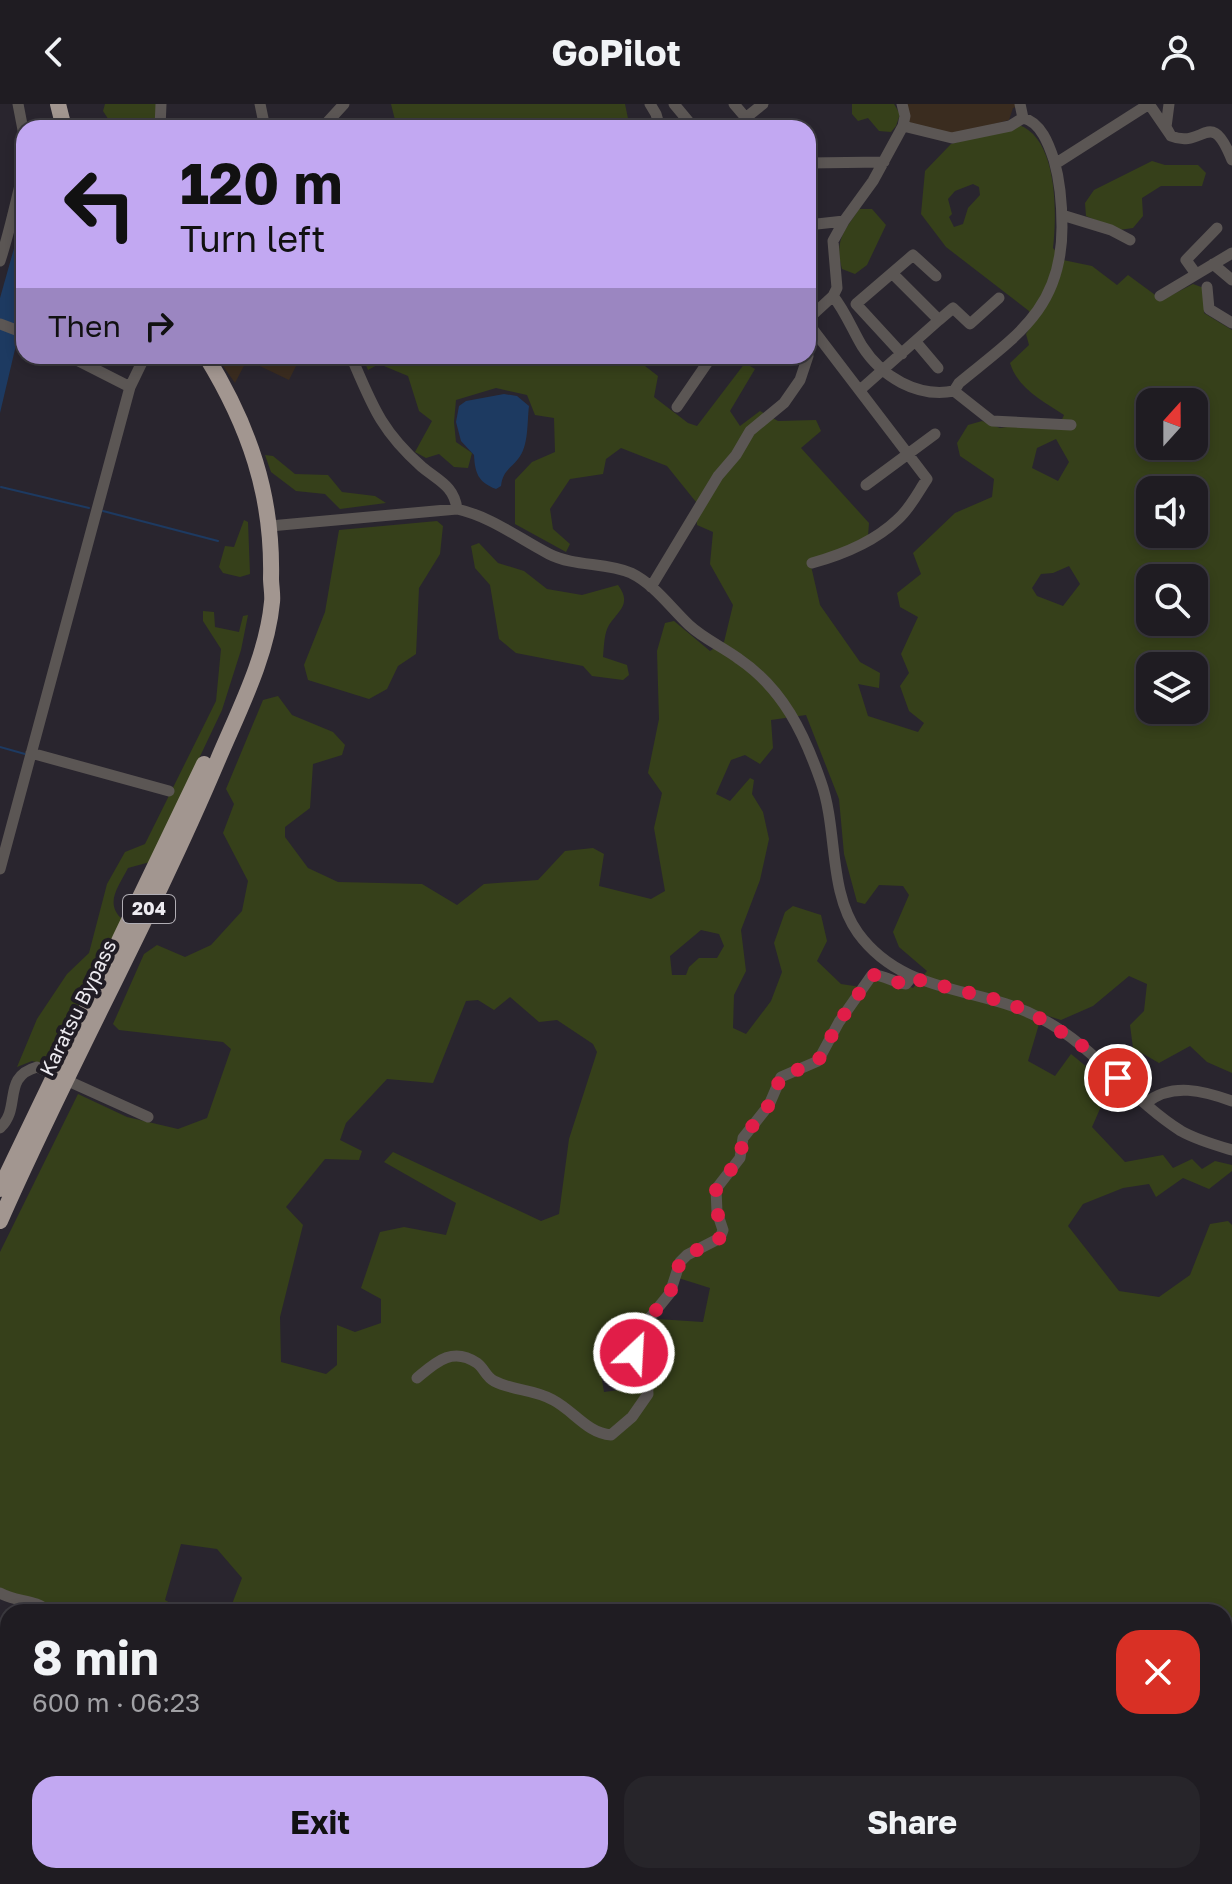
<!DOCTYPE html>
<meta charset="utf-8">
<style>
:root{--surface:#1f1c22;--page:#27252a;--text:#f1f3f6;--muted:#a1a1a5;--line:#3c3a40;--accent:#c2a8f2}
body{margin:0;font-family:"Golos Text",sans-serif;background:var(--page);color:var(--text);height:100vh;display:flex;flex-direction:column;font-size:30px;white-space:nowrap}
*{box-sizing:border-box;margin:0}
p{font-size:26px;color:var(--muted)}
.icon{flex:none;width:44px;height:44px;fill:none;stroke:currentColor;stroke-width:2;stroke-linecap:round;stroke-linejoin:round}
.map{position:relative;flex:1;overflow:hidden}
.details{position:absolute;left:0px;top:1500px;width:1232px;height:280px;display:flex;flex-direction:column;background:var(--surface);border-radius:24px 24px 0 0;box-shadow:0 4px 12px #0003,0 0 0 2px var(--line)}
.details>*{flex:none}
.banner{position:absolute;left:16px;top:16px;width:800px;height:244px;border-radius:24px;box-shadow:0 4px 12px #0003,0 0 0 2px var(--line);background:#c2a8f2;color:#111;overflow:hidden}
.needle{width:52px;rotate:21deg}
.buttons{position:absolute;left:1136px;top:284px;display:grid;gap:16px}
.buttons a{display:grid;place-items:center;width:72px;height:72px;border-radius:16px;background:var(--surface);box-shadow:0 4px 12px #0003,0 0 0 2px var(--line);font-size:40px}
.pin{position:absolute;display:grid;place-items:center;width:68px;height:68px;color:#fff;margin:-34px;border:4px solid #fff;border-radius:50%;box-shadow:0 2px 8px #0007}
.me{position:absolute;width:88px;margin:-44px;rotate:25deg;stroke-linejoin:round;filter:drop-shadow(0 0 6px #0008)}
.turn{display:flex;align-items:center;gap:28px;height:168px;padding:0 32px;font-size:36px}
.turn .icon{width:104px;height:104px;stroke-width:2.5}
.turn b{display:block;font-size:56px;line-height:68px}
.then{display:flex;align-items:center;height:76px;padding:0 32px;background:#0003;gap:16px;font-size:30px}
.round{display:grid;place-items:center;flex:none;width:84px;height:84px;border-radius:24px;background:var(--page)}
.summary{display:flex;align-items:center;justify-content:space-between;height:136px;padding:0 32px}
h1{font-size:48px;font-weight:700;line-height:60px}
.primary-button{display:flex;gap:16px;margin-top:auto;padding:16px 32px}
.primary-button a{flex:1;height:92px;border-radius:24px;background:var(--accent);color:#111;font-size:32px;font-weight:700;line-height:92px;text-align:center}
.primary-button a+a{background:var(--page);color:var(--text)}
header{display:flex;justify-content:space-between;align-items:center;height:104px;padding:0 32px;background:var(--surface);font-size:36px;font-weight:700}
.map>svg:first-child{display:block}
</style>
<header><svg class="icon" aria-label="back" viewBox="0 0 24 24"><path d="M15 5l-7 7 7 7"/></svg>GoPilot<svg class="icon" aria-label="person" viewBox="0 0 24 24"><circle cx="12" cy="8" r="4"/><path d="M4 21q1-7 8-7t8 7"/></svg></header>
<div class="map">
<svg width="1232" height="1780" viewBox="0 0 1232 1780">
<rect width="100%" height="100%" fill="#29252e"/>
<!-- commercial -->
<path fill="#3a2c1f" d="M 906,0 L 1024,0 L 1013,4 L 1009,16 L 948,32 L 910,22 Z
M 216,252 L 301,252 L 289,276 L 247,256 L 235,279 Z"/>
<!-- green -->
<path fill="#36401a" fill-rule="evenodd" d="M 105,0 L 159,0 L 157,24 L 114,24 L 103,7 Z
M 391,0 L 625,0 L 630,24 L 397,24 Z
M 852,0 L 894,0 L 900,10 L 896,22 L 891,28 L 879,27 L 868,14 L 858,17 L 852,10 Z
M 1019,21 C 1058,35 1057,110 1053,144 L 1063,156 L 1092,162 L 1117,181 L 1128,171 L 1162,196 L 1193,180 L 1204,184 L 1204,209 L 1232,226 L 1232,969 L 1207,958 L 1190,942 L 1159,959 L 1133,944 L 1130,921 L 1144,907 L 1147,880 L 1129,872 L 1093,902 L 1061,916 L 1042,910 L 1028,957 L 1055,972 L 1071,950 L 1110,982 L 1092,1023 L 1125,1058 L 1163,1051 L 1173,1064 L 1192,1055 L 1202,1065 L 1215,1057 L 1232,1061 L 1232,1067 L 1209,1085 L 1183,1074 L 1156,1093 L 1149,1080 L 1123,1084 L 1083,1100 L 1068,1122 L 1119,1187 L 1159,1193 L 1190,1171 L 1210,1120 L 1228,1117 L 1232,1121 L 1232,1780 L 0,1780 L 0,1639 L 8,1643 L 8,1772 L 1224,1772 L 1224,1508 L 229,1508 L 242,1474 L 217,1445 L 181,1440 L 165,1496 L 185,1508 L 44,1508 L 0,1486 L 0,1148 L 78,990 L 127,1013 L 178,1025 L 207,1014 L 231,945 L 223,938 L 119,926 L 113,920 L 144,850 L 157,841 L 185,853 L 211,841 L 242,807 L 248,777 L 223,729 L 234,700 L 226,685 L 263,596 L 278,592 L 292,611 L 333,628 L 345,641 L 342,651 L 313,660 L 310,704 L 285,723 L 285,733 L 308,764 L 338,778 L 422,780 L 457,801 L 484,780 L 538,776 L 565,747 L 593,744 L 604,750 L 599,782 L 651,795 L 665,787 L 654,724 L 662,689 L 648,669 L 659,615 L 657,547 L 665,519 L 674,517 L 710,547 L 724,538 L 733,501 L 710,460 L 713,428 L 697,421 L 696,398 L 667,362 L 621,344 L 606,355 L 603,370 L 570,375 L 550,405 L 553,425 L 570,440 L 566,448 L 515,420 L 515,376 L 532,358 L 555,348 L 554,314 L 535,311 L 527,291 L 496,284 L 456,296 L 454,318 L 456,338 L 472,349 L 468,364 L 454,363 L 439,350 L 426,354 L 415,348 L 432,317 L 419,307 L 408,272 L 379,260 L 368,266 L 362,252 L 646,252 L 645,262 L 658,272 L 654,293 L 688,319 L 697,322 L 745,259 L 755,265 L 730,307 L 740,322 L 760,307 L 778,317 L 816,316 L 821,327 L 801,344 L 869,419 L 868,432 L 811,462 L 820,501 L 860,558 L 880,569 L 879,584 L 858,580 L 868,612 L 918,628 L 924,619 L 909,607 L 900,582 L 909,569 L 901,550 L 918,513 L 900,503 L 897,489 L 921,470 L 913,449 L 955,409 L 992,393 L 994,375 L 960,352 L 957,339 L 968,321 L 982,317 L 1000,324 L 1020,321 L 1059,322 L 1064,311 C 1043,297 1018,285 1010,259 L 1029,241 L 1026,230 L 1033,218 L 1029,207 L 946,143 L 921,110 L 925,67 L 951,40 ZM 973,80 L 979,83 L 980,91 L 968,104 L 963,120 L 954,123 L 949,113 L 952,110 L 948,95 L 955,87 ZM 1150,298 L 1194,298 L 1194,342 L 1150,342 ZM 1056,335 L 1069,358 L 1058,377 L 1032,364 L 1037,344 ZM 1150,386 L 1194,386 L 1194,430 L 1150,430 ZM 1069,462 L 1080,480 L 1063,502 L 1037,492 L 1032,484 L 1041,470 L 1053,469 ZM 1150,474 L 1194,474 L 1194,518 L 1150,518 ZM 1150,562 L 1194,562 L 1194,606 L 1150,606 ZM 806,611 L 839,695 L 844,750 L 857,798 L 865,800 L 879,781 L 903,782 L 909,791 L 893,828 L 899,843 L 927,867 L 913,884 L 879,870 L 867,884 L 841,880 L 817,857 L 827,837 L 821,811 L 793,802 L 785,808 L 774,839 L 782,868 L 771,897 L 746,930 L 733,924 L 734,891 L 746,867 L 741,826 L 760,776 L 769,735 L 763,708 L 752,690 L 754,676 L 750,674 L 730,697 L 716,690 L 731,656 L 745,651 L 760,660 L 773,644 L 771,616 ZM 701,826 L 719,830 L 724,842 L 717,854 L 699,854 L 689,863 L 686,871 L 672,871 L 670,852 ZM 510,893 L 539,918 L 557,916 L 593,940 L 597,948 L 569,1035 L 559,1110 L 541,1117 L 393,1048 L 384,1058 L 456,1099 L 446,1131 L 404,1123 L 380,1128 L 361,1184 L 381,1195 L 381,1219 L 355,1228 L 337,1221 L 337,1261 L 326,1270 L 281,1258 L 280,1213 L 303,1121 L 286,1103 L 325,1055 L 359,1056 L 362,1047 L 340,1036 L 346,1019 L 387,975 L 433,979 L 466,897 L 478,896 L 494,906 ZM 672,1172 L 710,1184 L 703,1218 L 657,1215 L 632,1244 L 633,1253 L 619,1286 L 604,1288 L 601,1270 L 608,1268 L 621,1237 C 641,1229 665,1192 672,1172 Z
M 1152,57 L 1165,61 L 1198,61 L 1206,69 L 1202,82 L 1161,82 L 1142,94 L 1143,112 L 1133,124 L 1119,126 L 1086,112 L 1085,99 L 1094,86 Z
M 859,105 L 872,105 L 886,121 L 867,161 L 855,170 L 842,165 C 834,136 844,128 859,105 Z
M 265,351 L 273,352 L 295,370 L 328,371 L 342,388 L 375,392 L 386,399 L 340,405 L 325,390 L 296,387 L 271,368 Z
M 244,416 L 248,418 L 250,470 L 240,473 L 223,469 L 219,463 L 225,442 L 234,443 Z
M 437,417 L 443,422 L 440,450 L 419,484 L 416,550 L 398,562 L 387,585 L 369,595 L 308,576 L 304,561 L 325,508 L 339,426 Z
M 479,439 L 498,459 L 524,467 L 547,485 L 582,491 L 618,481 C 632,500 619,506 609,521 C 604,529 604,543 603,553 L 627,561 L 629,571 L 623,576 L 592,572 L 583,562 L 516,549 L 499,535 L 490,481 L 475,464 L 471,442 Z
M 203,507 L 214,508 L 215,523 L 239,528 L 243,512 L 248,511 L 241,546 L 222,606 L 150,758 L 128,764 C 119,782 104,799 122,815 L 51,962 L 32,957 L 17,963 L 37,915 L 67,870 L 89,849 L 107,780 L 125,748 L 145,740 L 216,597 L 221,545 L 203,517 Z"/>
<!-- water -->
<path fill="#1d3a61" d="M 24,109 L 24,207 L 0,309 L 0,194 Z
M 504,290 L 517,292 L 529,302 C 527,318 529,342 518,355 C 510,365 503,367 501,382 L 496,385 C 478,378 475,369 474,351 L 461,337 L 456,318 L 459,302 L 466,297 Z"/>
<g fill="none" stroke-linecap="round" stroke-linejoin="round">
<!-- stream -->
<path stroke="#1d3a61" stroke-width="2" d="M 1,383 L 89,404
M 103,407 L 218,437
M 0,643 L 25,650
M 0,1568 L 8,1572"/>
<!-- minor -->
<path stroke="#5b5654" stroke-width="11" d="M 18,0 L 24,31
M 260,0 L 265,24
M 650,0 L 656,10 L 660,24
M 674,0 L 694,24
M 734,0 L 746,14
M 1169,0 L 1166,23 L 1171,32 C 1204,46 1210,1 1232,56
M 903,22 L 952,34 L 1010,22 L 1023,14
M 160,24 L 161,0
M 322,24 L 344,0
M 733,24 L 763,0
M 808,59 L 884,58
M 1055,60 L 1149,0 L 1171,32
M 1062,111 L 1111,126 L 1130,136
M 808,121 L 844,117
M 0,157 C 10,127 16,96 24,65
M 1213,160 L 1232,176
M 892,169 L 939,216 L 953,204 L 970,220 L 999,194
M 1196,170 L 1186,156 L 1217,124
M 1207,183 L 1209,205 L 1232,219
M 833,192 C 845,207 852,225 862,242 C 882,273 917,294 954,287 L 959,279 C 1016,232 1062,205 1062,123 C 1062,102 1060,77 1054,56 C 1049,41 1041,18 1023,14 L 1020,0
M 1160,192 L 1232,149
M 808,215 L 833,192 L 837,184 L 833,137 L 844,117 L 873,77 L 903,22 L 905,12 L 902,0
M 808,219 L 927,375 C 918,388 910,405 897,416 C 875,437 841,451 812,459
M 0,220 L 24,229
M 916,238 L 938,264
M 902,250 L 856,200 L 913,151 L 936,172
M 69,252 L 130,283
M 351,252 C 372,301 381,327 422,363 C 439,377 454,382 457,405
M 860,286 L 939,216
M 954,287 L 992,317 L 1071,321
M 677,303 L 712,252
M 866,381 L 935,330
M 270,422 L 457,405 C 492,413 518,434 549,450 C 575,463 605,458 631,469 C 654,480 671,504 689,521 C 704,535 723,543 739,555 C 783,585 804,629 821,678 C 838,726 828,787 858,829 C 904,892 977,881 1040,914 C 1095,942 1130,995 1181,1027 C 1197,1036 1215,1041 1232,1046
M 651,483 L 718,372 L 736,351 L 750,327 L 784,299 L 800,276 L 808,252
M 31,649 L 169,687
M 0,765 L 130,283 L 145,252
M 1146,999 C 1172,978 1204,987 1232,997
M 0,1024 C 22,1004 1,973 37,963 L 148,1013
M 417,1274 C 435,1259 452,1242 477,1259 C 484,1264 486,1273 494,1277 C 513,1287 534,1285 553,1296 C 574,1307 587,1329 611,1331 L 632,1313 L 648,1290 L 647,1272 L 634,1249 L 635,1232 L 670,1189 L 680,1158 L 687,1151 L 720,1134 L 723,1126 L 717,1108 L 716,1085 L 740,1054 L 743,1034 L 769,1001 L 781,973 L 818,957 L 839,918 L 872,871 C 883,870 894,879 906,880 L 911,874
M 0,1489 C 17,1499 35,1494 49,1508
M 323,1772 L 327,1780"/>
<!-- highway -->
<path stroke="#a29690" stroke-width="16" d="M 58,0 L 64,24
M 0,1085 L 204,660
M 0,1117 C 68,962 151,814 217,658 C 238,608 267,553 272,498 C 273,491 271,482 271,474 C 273,391 249,322 206,252"/>
</g>
<g fill="none" stroke-linecap="round" stroke-linejoin="round">
<!-- route -->
<path stroke="#e11d48" stroke-width="14" stroke-dasharray="0 25.2" d="M 634,1249 L 635,1232 L 670,1189 L 680,1158 L 687,1151 L 720,1134 L 723,1126 L 717,1108 L 716,1085 L 740,1054 L 743,1034 L 769,1001 L 781,973 L 818,957 L 839,918 L 872,871 C 883,870 894,879 906,880 L 911,874 L 1009,899 L 1036,912 L 1079,939 L 1118,974"/>
</g>
<g text-anchor="middle" stroke-width="8" stroke-linejoin="round" paint-order="stroke">
<!-- shield labels -->
<rect fill="#201c24" stroke="#b0adb4" stroke-width="2" x="123" y="791" width="52" height="28" rx="6"/>
<g font-size="18" font-weight="bold" fill="#edebf1">
<text x="149" y="811">204</text>
</g>
<!-- street labels -->
<g font-size="20" fill="#edebf1" stroke="#201c24">
<text transform="translate(78 904) rotate(-64)" y="7">Karatsu Bypass</text>
</g>
</g>
</svg>
<div class="buttons">
<a><svg class="needle" viewBox="-14 -14 28 28"><path d="M0-13l5 13h-10z" fill="#e53935"/><path d="M0 13l5-13h-10z" fill="#a1a1a5"/></svg></a>
<a><svg class="icon" aria-label="sound" viewBox="0 0 24 24"><path d="M4 9h4l5-4v14l-5-4H4zM17 9q2 3 0 6"/></svg></a>
<a><svg class="icon" aria-label="search" viewBox="0 0 24 24"><circle cx="10" cy="10" r="6"/><path d="M15 15l6 6"/></svg></a>
<a><svg class="icon" aria-label="layers" viewBox="0 0 24 24"><path d="M12 4l9 5-9 5-9-5zM3 14l9 5 9-5"/></svg></a>
</div>
<div class="pin" style="left:1118px;top:974px;background:#d93025"><svg class="icon" aria-label="arrive" viewBox="0 0 24 24"><path d="M6 21V4h12l-3 4 3 4H6"/></svg></div>
<svg class="me" style="left:634px;top:1249px" viewBox="-20 -20 40 40"><circle r="17" fill="#e11d48" stroke="#fff" stroke-width="3"/><path d="M0-11L8 9 0 5-8 9z" fill="#fff"/></svg>
<div class="banner">
<div class="turn"><svg class="icon" aria-label="left" viewBox="0 0 24 24"><path d="M17 20v-9H6M10 6l-5 5 5 5"/></svg><div><b>120 m</b>Turn left</div></div>
<div class="then">Then<svg class="icon" aria-label="right" viewBox="0 0 24 24"><path d="M7 20v-9h11M14 6l5 5-5 5"/></svg></div>
</div>
<section class="details">
<div class="summary"><div><h1>8 min</h1><p>600 m · 06:23</p></div><a class="round" style="background:#d93025;color:#fff"><svg class="icon" aria-label="close" viewBox="0 0 24 24"><path d="M6 6l12 12M18 6L6 18"/></svg></a></div>
<div class="primary-button"><a>Exit</a><a>Share</a></div>
</section>
</div>
